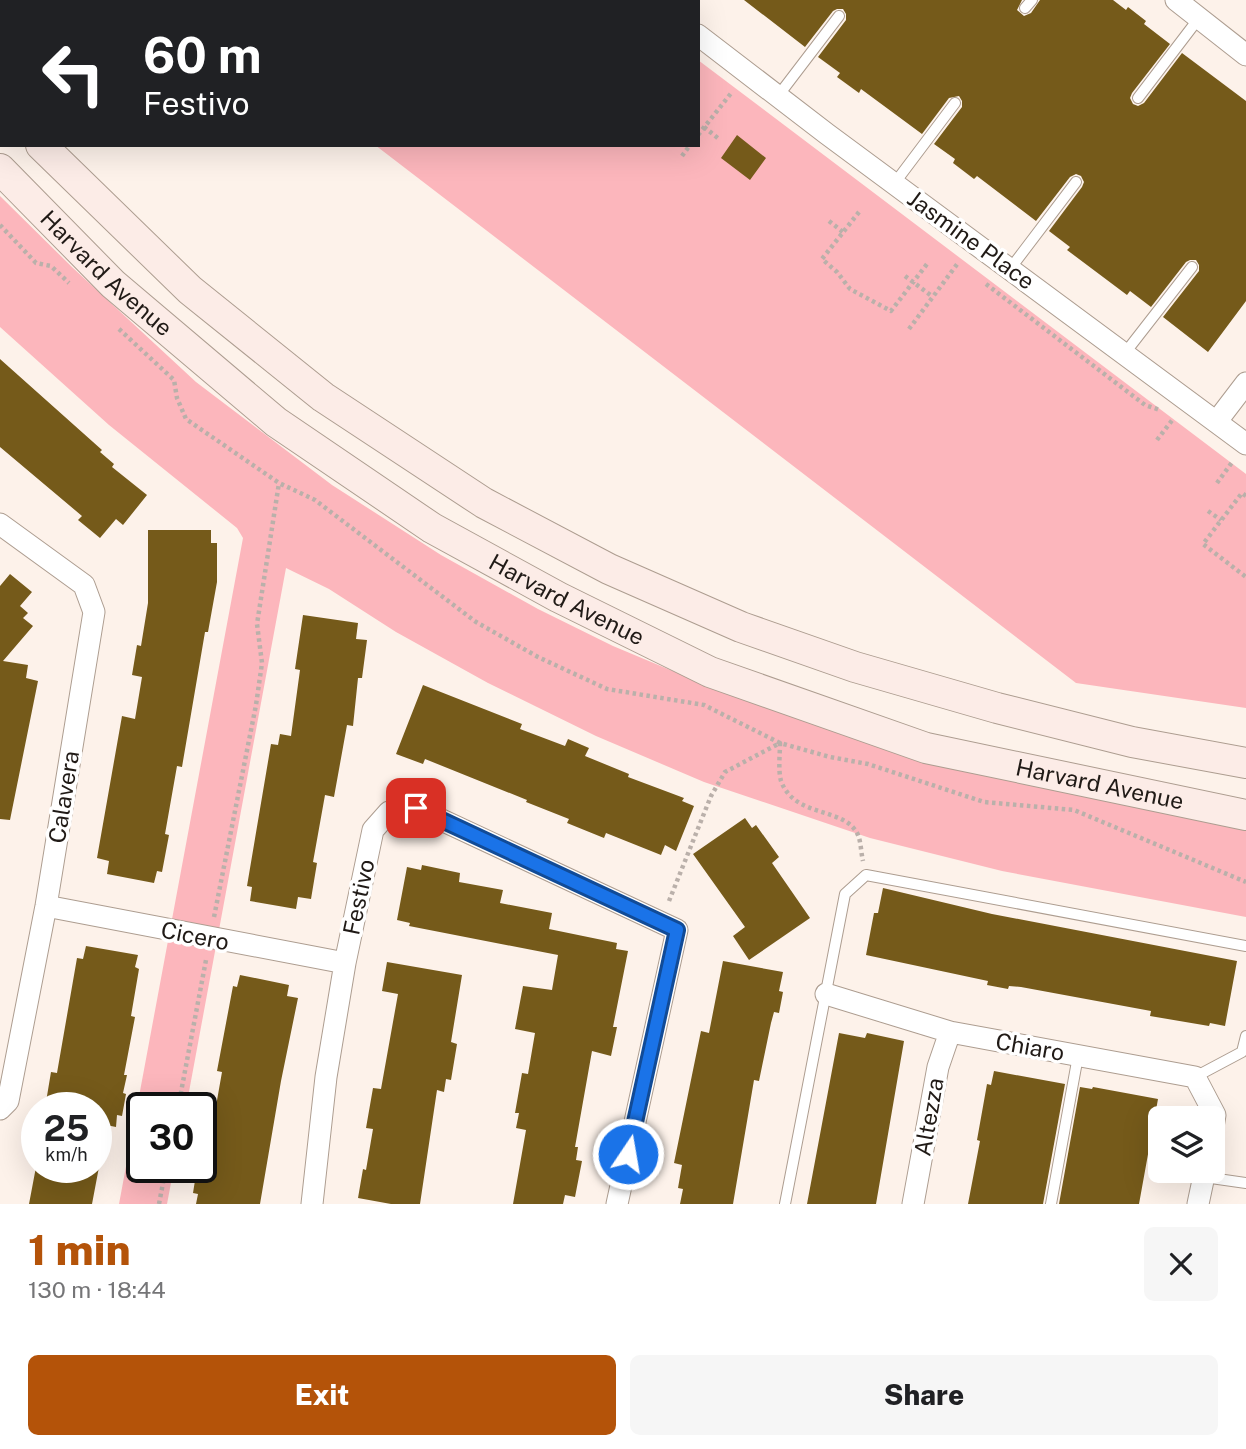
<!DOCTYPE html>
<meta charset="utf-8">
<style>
:root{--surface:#fff;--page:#f6f6f6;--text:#202124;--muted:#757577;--accent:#b45309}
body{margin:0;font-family:"Public Sans",sans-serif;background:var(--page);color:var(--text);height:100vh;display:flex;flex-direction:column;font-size:26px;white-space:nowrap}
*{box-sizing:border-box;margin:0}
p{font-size:23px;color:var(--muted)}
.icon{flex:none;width:38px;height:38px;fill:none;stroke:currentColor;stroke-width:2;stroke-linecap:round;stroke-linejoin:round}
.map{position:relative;height:1204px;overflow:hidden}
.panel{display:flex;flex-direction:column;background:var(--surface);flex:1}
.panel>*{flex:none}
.banner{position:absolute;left:0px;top:0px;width:700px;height:147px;box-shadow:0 7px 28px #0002;background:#202124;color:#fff;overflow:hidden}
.tools{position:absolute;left:1148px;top:1106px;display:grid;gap:14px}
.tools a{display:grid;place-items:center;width:77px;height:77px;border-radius:10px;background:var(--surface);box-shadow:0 7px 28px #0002;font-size:35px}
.speed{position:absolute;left:21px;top:1092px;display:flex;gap:14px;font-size:35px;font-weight:700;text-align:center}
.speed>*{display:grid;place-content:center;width:91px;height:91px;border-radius:50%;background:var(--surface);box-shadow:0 7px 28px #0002;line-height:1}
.speed small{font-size:18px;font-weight:400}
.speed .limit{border:4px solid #111;border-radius:10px;background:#fff;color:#111}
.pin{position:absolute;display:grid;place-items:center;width:60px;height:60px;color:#fff;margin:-30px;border-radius:14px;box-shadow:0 4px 10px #0006}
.me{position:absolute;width:77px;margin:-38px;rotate:12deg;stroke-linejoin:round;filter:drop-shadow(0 0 5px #0008)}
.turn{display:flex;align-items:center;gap:24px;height:147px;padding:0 28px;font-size:32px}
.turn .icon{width:91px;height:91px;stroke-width:2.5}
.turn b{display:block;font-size:49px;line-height:60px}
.round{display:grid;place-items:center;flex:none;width:74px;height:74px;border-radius:10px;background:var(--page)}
.overview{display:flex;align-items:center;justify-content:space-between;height:119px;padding:0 28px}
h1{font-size:42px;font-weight:800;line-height:52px;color:var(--accent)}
.primary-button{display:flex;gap:14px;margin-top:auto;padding:14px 28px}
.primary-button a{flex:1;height:80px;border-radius:10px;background:var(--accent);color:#fff;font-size:28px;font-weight:800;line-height:80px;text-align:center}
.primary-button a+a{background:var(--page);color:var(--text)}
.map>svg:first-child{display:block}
</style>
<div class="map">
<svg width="1246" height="1204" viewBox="0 0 1246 1204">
<rect width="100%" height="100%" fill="#fdf2ea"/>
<!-- green -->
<path fill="#fcb6bc" d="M 186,0 L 618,0 L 621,2 L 189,2 Z
M 698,60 L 1246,474 L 1246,708 L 1076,683 L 375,145 L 698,145 Z
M 0,196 L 73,268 L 196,382 L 332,485 L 441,555 L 538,609 L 613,646 L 730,695 L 842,734 L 1246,823 L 1246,917 L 1002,871 L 870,838 L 704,782 L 596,736 L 488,683 L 396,632 L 329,589 L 286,568 L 186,1108 L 142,1108 L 142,1167 L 174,1167 L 167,1204 L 119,1204 L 243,538 L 237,528 L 109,425 L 0,327 Z"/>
<!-- building -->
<path fill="#755a1a" d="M 744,0 L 1022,0 L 1017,10 L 1024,16 L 1031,13 L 1040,0 L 1113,0 L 1126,10 L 1128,7 L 1146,21 L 1144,24 L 1170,44 L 1132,93 L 1130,98 L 1133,104 L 1138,106 L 1144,103 L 1182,53 L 1246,101 L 1246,301 L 1208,352 L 1163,317 L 1199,271 L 1199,265 L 1196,260 L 1190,260 L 1186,262 L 1151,307 L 1130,291 L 1127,295 L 1067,250 L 1070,247 L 1049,231 L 1082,187 L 1084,182 L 1081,176 L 1076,174 L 1070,177 L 1036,221 L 977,176 L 974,179 L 953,163 L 955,159 L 934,144 L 962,107 L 962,101 L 959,96 L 949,98 L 922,134 L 861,89 L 859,93 L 837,77 L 840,73 L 818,57 L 846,20 L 846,14 L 843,9 L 837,9 L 833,11 L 805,47 Z
M 737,135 L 766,158 L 750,180 L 721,158 Z
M 0,359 L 102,450 L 100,452 L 114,464 L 112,467 L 147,495 L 123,525 L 116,519 L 100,538 L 78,520 L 82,516 L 0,447 Z
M 148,530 L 211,530 L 211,543 L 217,543 L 217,582 L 208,632 L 205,632 L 182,767 L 177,766 L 165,834 L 169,835 L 162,872 L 157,871 L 154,883 L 107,874 L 109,861 L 97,858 L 122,716 L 135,719 L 142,677 L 132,675 L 137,645 L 141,646 L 148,603 Z
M 10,574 L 32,592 L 20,606 L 28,613 L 23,618 L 33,626 L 3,661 L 28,665 L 26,678 L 38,681 L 10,820 L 0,819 L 0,586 Z
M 303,615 L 358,623 L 356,639 L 367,640 L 362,678 L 358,678 L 353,726 L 347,725 L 334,797 L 325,795 L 313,862 L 317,863 L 311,899 L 298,897 L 296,909 L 250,901 L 252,887 L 247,886 L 271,744 L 278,745 L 280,734 L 291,736 L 300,670 L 295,669 Z
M 423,685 L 522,724 L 520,729 L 565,746 L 568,739 L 589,748 L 585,756 L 629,774 L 628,777 L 684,798 L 682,801 L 694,806 L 676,851 L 665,845 L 661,855 L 606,833 L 604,838 L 567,823 L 569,819 L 526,802 L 527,800 L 425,759 L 423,764 L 396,754 Z
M 745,818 L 752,828 L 756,825 L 779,857 L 772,863 L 810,918 L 749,960 L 733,936 L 745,927 L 693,854 Z
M 422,865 L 460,873 L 459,882 L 503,890 L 500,903 L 552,913 L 549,929 L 617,943 L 616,949 L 628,951 L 613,1027 L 617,1027 L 611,1056 L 592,1051 L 575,1147 L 578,1147 L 576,1160 L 582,1161 L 575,1197 L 565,1195 L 563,1204 L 513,1204 L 526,1130 L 516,1128 L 519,1113 L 515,1113 L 522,1073 L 528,1074 L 535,1033 L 515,1029 L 523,986 L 552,990 L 558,955 L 409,926 L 410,923 L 397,920 L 407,867 L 421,870 Z
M 883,888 L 992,914 L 1237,961 L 1225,1026 L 1210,1023 L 1209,1026 L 1150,1016 L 1151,1011 L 1021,987 L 1009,986 L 1008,989 L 987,985 L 988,981 L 866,955 L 874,913 L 878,913 Z
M 86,946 L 138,955 L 135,967 L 139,969 L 131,1016 L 135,1017 L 124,1075 L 127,1075 L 123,1093 L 126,1094 L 122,1116 L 117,1115 L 116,1127 L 96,1123 L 96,1108 L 45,1108 L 51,1072 L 57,1073 L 77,958 L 83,959 Z
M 723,961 L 783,972 L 779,991 L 783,992 L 779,1013 L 774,1012 L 771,1023 L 759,1081 L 754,1080 L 733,1204 L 680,1204 L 683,1189 L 678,1188 L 682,1165 L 674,1163 L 701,1031 L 709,1033 Z
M 387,962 L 462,975 L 451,1042 L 457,1044 L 451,1080 L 446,1079 L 444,1092 L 437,1090 L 420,1204 L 391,1204 L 358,1198 L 363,1169 L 366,1170 L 373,1129 L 366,1128 L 373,1088 L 381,1089 L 398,994 L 382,991 Z
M 240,975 L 289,985 L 287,996 L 298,998 L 281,1081 L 260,1204 L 196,1204 L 198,1194 L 193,1193 L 197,1168 L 202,1169 L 205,1157 L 207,1157 L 222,1072 L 217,1071 L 233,986 L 237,987 Z
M 839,1033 L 865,1038 L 867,1033 L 904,1041 L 876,1204 L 807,1204 Z
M 994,1071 L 1065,1084 L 1043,1204 L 968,1204 L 980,1141 L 977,1140 L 987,1084 L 991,1085 Z
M 1080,1087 L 1092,1089 L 1093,1087 L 1158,1099 L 1139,1204 L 1059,1204 Z
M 36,1167 L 99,1167 L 92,1204 L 29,1204 Z"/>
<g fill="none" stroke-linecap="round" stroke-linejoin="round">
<!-- lane casing -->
<g stroke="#ad9d90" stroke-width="12">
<path id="lane" d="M 670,2 L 671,0
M 1025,8 L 1032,0
M 778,96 L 839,16
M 1138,98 L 1199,18
M 894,184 L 955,103
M 1010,269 L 1076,182
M 1125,353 L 1192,267
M 1195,1077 L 1242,1052 L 1246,1036
M 1204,1177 L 1246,1183
M 785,1204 L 845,894 L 866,875 L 1246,946
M 1051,1204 L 1078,1056"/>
</g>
<!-- street casing -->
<g stroke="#ad9d90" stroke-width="23">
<path id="street" d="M 653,0 L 655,2
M 1176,0 L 1246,55
M 698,35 L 827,134 L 1246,444
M 1217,421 L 1246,383
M 0,524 L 84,585 L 94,612 L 46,906 L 8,1101 L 0,1109
M 46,906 L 345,963
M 826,994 L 950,1032 L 1195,1077 L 1215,1115 L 1213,1127
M 312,1204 L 326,1077 L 345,963 L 373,830 L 389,812 L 416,808 L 677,930 L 617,1204
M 913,1204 L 938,1067 L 950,1032
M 1198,1204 L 1205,1171"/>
</g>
<!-- secondary casing -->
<g stroke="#ad9d90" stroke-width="32">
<g id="secondary">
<path d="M 0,101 L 2,103"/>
<path d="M 41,145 L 190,290 L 323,397 L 484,503 L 609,569 L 741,627 L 855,667 L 997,708 L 1132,742 L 1246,763"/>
<path id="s1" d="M 0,169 L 113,284 L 276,422 L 432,528 L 558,597 L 710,672 L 926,748 L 1246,815"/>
</g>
</g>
<!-- path -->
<path stroke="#bab0aa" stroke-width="4.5" stroke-dasharray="3.5 3.5" stroke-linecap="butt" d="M 609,0 L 611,2
M 12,2 L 13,0
M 0,15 L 2,12
M 704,127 L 719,139
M 698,135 L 732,92
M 682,156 L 690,145
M 859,212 L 822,259 L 837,272 L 850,289 L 891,311 L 927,264
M 829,221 L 843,232
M 0,225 L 36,263 L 51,266 L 69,283
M 905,276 L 933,297
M 986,284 L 1145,405 L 1160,410
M 119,329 L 174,380 L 177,398 L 186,419 L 279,483 L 315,500 L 476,622 L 538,657 L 607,689 L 704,705 L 780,743 L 830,757 L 868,764 L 984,802 L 1074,810 L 1246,882
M 909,329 L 958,263
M 1157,440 L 1173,419
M 1217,483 L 1233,461
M 1246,496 L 1242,493 L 1203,544 L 1246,577
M 1208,511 L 1221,520
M 669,901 L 711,796 L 725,772 L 780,743 C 780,754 778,770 781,781 C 795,819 845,806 858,835 C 861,842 861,853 863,861
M 214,917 L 256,705 L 262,663 L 257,624 L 279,483
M 178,1108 L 206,960
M 159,1204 L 166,1167"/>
<!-- lane -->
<use href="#lane" stroke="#fff" stroke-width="10"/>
<!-- street -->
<use href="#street" stroke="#fff" stroke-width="21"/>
<!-- secondary -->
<use href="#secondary" stroke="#fcece7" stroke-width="30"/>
</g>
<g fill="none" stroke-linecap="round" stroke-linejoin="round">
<!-- route casing -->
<g stroke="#114b97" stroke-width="18">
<path id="route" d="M 416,808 L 677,930 L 628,1154"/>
</g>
<!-- route -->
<use href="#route" stroke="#1a73e8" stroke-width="12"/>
</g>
<g text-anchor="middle" stroke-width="7" stroke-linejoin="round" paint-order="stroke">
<!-- street labels -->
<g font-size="23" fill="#201a16" stroke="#fff">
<text transform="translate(971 240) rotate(36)" y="8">Jasmine Place</text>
<text dy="8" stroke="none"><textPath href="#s1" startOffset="149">Harvard Avenue</textPath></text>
<text dy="8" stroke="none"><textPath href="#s1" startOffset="716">Harvard Avenue</textPath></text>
<text dy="8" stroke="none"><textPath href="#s1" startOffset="1283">Harvard Avenue</textPath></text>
<text transform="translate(64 797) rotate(-81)" y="8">Calavera</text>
<text transform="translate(359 897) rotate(-78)" y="8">Festivo</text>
<text transform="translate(195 936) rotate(11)" y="8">Cicero</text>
<text transform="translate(1030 1047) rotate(10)" y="8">Chiaro</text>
<text transform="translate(929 1117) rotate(-80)" y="8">Altezza</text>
</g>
</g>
</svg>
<div class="tools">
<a><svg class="icon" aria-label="layers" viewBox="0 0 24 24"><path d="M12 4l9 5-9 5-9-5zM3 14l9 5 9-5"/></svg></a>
</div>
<div class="speed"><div>25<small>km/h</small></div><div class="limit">30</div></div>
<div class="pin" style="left:416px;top:808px;background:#d93025"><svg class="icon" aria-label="arrive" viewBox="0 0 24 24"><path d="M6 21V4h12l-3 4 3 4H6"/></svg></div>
<svg class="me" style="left:628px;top:1154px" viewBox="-20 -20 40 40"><circle r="17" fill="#1a73e8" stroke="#fff" stroke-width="3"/><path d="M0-11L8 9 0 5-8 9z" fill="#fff"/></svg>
<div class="banner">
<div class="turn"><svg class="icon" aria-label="left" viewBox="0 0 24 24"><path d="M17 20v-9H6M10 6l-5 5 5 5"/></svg><div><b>60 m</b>Festivo</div></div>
</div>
</div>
<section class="panel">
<div class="overview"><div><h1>1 min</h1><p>130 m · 18:44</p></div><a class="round"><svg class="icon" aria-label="close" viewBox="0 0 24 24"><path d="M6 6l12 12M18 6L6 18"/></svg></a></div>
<div class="primary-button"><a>Exit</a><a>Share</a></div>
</section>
